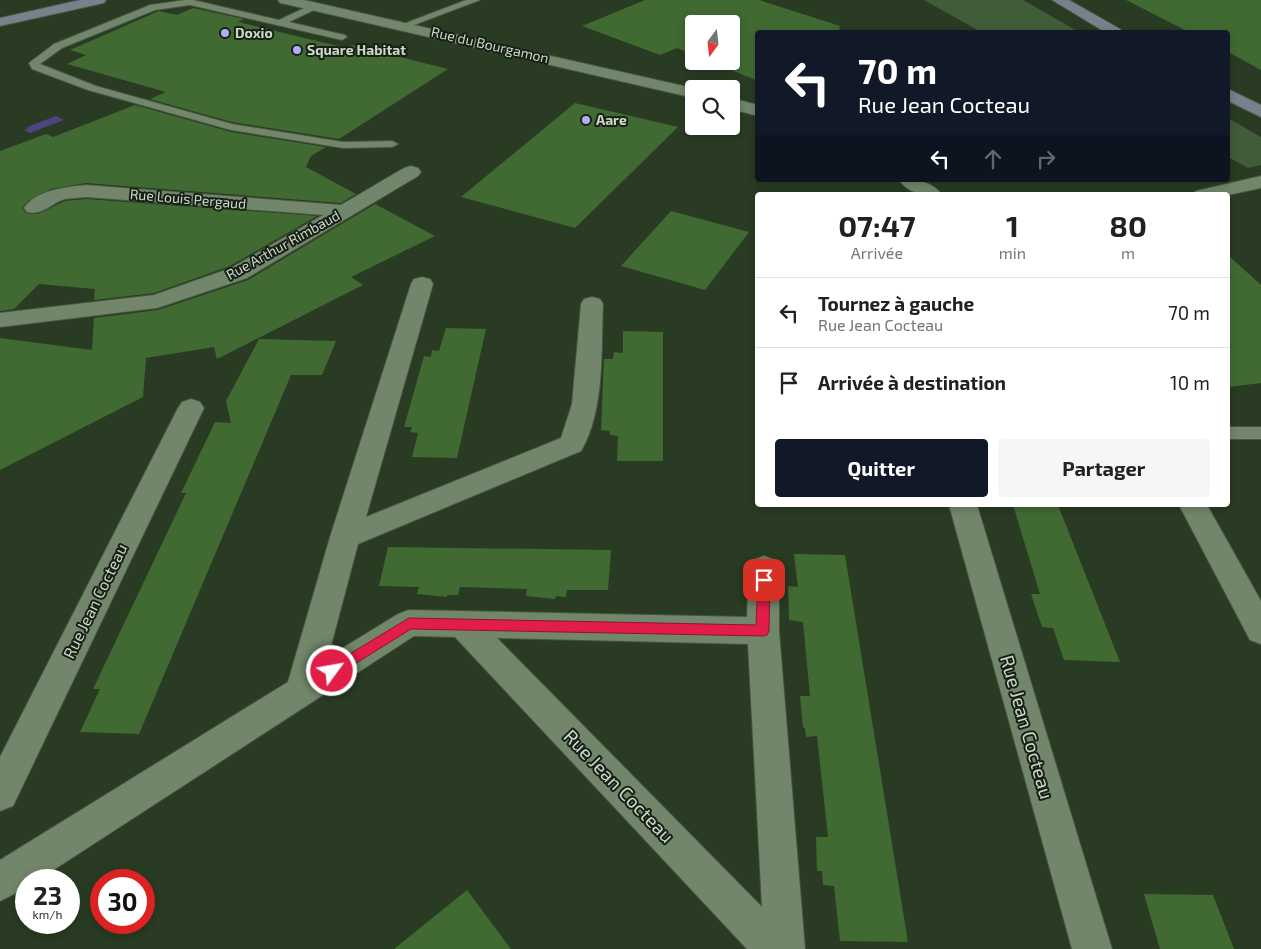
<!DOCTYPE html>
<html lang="fr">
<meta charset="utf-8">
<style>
:root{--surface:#fff;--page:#f6f6f6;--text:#202124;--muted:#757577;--line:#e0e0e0;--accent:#111827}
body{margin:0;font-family:"Exo 2",sans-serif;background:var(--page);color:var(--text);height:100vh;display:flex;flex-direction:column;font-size:19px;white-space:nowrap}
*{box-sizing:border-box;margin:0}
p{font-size:16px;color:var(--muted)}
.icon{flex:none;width:28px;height:28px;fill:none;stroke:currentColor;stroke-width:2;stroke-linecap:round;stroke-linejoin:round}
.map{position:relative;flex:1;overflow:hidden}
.drawer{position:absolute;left:755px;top:192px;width:475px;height:315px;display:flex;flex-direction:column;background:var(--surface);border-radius:5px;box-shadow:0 2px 8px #0003}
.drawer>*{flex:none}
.top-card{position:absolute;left:755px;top:30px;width:475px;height:152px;border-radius:5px;box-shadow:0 2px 8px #0003;background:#111827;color:#fff;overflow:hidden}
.needle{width:32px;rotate:195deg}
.tools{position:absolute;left:685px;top:15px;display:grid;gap:10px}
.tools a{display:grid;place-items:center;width:55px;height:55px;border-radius:5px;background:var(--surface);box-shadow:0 2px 8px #0003;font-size:25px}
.speed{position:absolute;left:15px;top:869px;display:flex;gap:10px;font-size:25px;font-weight:700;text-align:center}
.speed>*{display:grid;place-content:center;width:65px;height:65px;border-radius:50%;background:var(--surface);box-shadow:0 2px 8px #0003;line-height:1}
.speed small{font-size:12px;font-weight:400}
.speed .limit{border:8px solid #d22;background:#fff;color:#111}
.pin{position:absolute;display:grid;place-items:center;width:42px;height:42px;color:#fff;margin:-21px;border-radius:10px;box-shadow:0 2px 8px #0006}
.me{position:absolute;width:55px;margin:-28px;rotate:58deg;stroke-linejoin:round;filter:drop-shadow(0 0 4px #0008)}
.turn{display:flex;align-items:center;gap:18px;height:105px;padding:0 20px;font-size:22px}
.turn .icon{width:65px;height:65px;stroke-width:2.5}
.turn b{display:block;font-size:35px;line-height:42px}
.lanes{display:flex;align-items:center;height:48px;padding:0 20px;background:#0003;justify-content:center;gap:25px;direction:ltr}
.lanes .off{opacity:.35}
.eta{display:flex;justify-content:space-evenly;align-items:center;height:85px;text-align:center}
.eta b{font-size:30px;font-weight:700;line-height:35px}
.primary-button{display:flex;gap:10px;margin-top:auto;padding:10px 20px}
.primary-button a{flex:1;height:58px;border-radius:5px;background:var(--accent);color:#fff;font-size:20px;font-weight:700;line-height:58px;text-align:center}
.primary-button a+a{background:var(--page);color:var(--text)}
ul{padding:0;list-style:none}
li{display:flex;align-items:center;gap:15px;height:70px;padding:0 20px;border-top:1px solid var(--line)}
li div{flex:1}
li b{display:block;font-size:19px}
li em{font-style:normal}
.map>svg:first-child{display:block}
</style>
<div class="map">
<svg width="1261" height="949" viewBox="0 0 1261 949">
<rect width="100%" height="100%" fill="#293b23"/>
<!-- green -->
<path fill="#415c38" d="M 924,0 L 1023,0 L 1079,32 L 981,32 Z
M 1228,118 L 1261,137 L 1261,165 L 1248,168 L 1228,157 Z"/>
<!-- water -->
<path fill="#4c4581" d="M 56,116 L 64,120 L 30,133 L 24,130 L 29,128 L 27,127 Z"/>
<!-- building -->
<path fill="#406a32" d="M 645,0 L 759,0 L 840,26 L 839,32 L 758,32 L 758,81 L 710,61 L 731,61 L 731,24 L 694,24 L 694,55 L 677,48 L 660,55 L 582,26 Z
M 1126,0 L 1261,0 L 1261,70 L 1228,52 L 1228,32 L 1189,32 Z
M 193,8 L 244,19 L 238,22 L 346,48 L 352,45 L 448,69 L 339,139 L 232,122 L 150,99 L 166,92 L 67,64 L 86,55 L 70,50 L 159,11 L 177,15 Z
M 575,103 L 678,127 L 575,228 L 461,197 Z
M 135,105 L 231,132 L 326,147 L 311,156 L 306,167 L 356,194 L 341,203 L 86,183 L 51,189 L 28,201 L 22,208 L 26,213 L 38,214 L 65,201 L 86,199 L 317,216 L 230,266 L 154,293 L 94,300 L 95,289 L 39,284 L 14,309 L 0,311 L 0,151 L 46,134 L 53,137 Z
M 375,204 L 435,236 L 351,277 L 363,285 L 217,359 L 214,347 L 146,358 L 143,397 L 0,470 L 0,338 L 92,350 L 94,318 L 158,310 L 248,280 Z
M 671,211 L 749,232 L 705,290 L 621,266 Z
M 1228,255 L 1261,285 L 1261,383 L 1228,387 Z
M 446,328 L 486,329 L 457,458 L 412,457 L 418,433 L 410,432 L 412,427 L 404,427 L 424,356 L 431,357 L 432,350 L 439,351 Z
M 623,331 L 663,332 L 663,461 L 617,461 L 618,436 L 610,435 L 610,431 L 601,430 L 604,359 L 613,359 L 614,352 L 623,353 Z
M 259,339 L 336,341 L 322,375 L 291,375 L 139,734 L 80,732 L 100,689 L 93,689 L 186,493 L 181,493 L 215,422 L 231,423 L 226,401 Z
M 1013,505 L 1058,505 L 1120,662 L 1064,660 L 1053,628 L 1042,627 L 1031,594 L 1040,594 Z
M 388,547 L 611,550 L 608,590 L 567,590 L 566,597 L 556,596 L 555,599 L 526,596 L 527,589 L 460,587 L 458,595 L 447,595 L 447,597 L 417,594 L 419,587 L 379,586 Z
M 794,554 L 845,555 L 908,942 L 840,941 L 834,886 L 823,885 L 822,871 L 817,871 L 816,837 L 828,837 L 817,736 L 806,737 L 805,728 L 803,727 L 800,696 L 810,696 L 803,622 L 789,620 L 788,586 L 798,587 Z
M 467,890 L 511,949 L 394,949 Z
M 1144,894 L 1213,895 L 1234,949 L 1160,949 Z"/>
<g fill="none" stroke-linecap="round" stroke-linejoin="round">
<!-- lane casing -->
<g stroke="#465540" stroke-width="2">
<path id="lane" d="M 185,0 L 193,0 L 279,20 L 315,3 L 320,6 L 318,8 L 289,22 L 345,35 L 347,37 L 342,40 L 190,5 L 155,10 L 62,48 L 40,64 L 96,86 L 232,124 L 343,142 L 392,141 L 398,144 L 392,147 L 343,148 L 231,130 L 88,90 L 32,69 L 29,63 L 54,44 L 150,5 Z
M 466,0 L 480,0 L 406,28 L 403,29 L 398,26 Z
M 1228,427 L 1261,427 L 1261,439 L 1228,439 Z"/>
</g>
<!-- street casing -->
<g stroke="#465540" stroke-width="2">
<path id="street" d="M 278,0 L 304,0 L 697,89 L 694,89 L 694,98 L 285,4 L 280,3 Z
M 731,98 L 758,105 L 758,116 L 731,109 Z
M 411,166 L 418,168 L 421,172 L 418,176 L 247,278 L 157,308 L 0,327 L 0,313 L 154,295 L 231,268 L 323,215 L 86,197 C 79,198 72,198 65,199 C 51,203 43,216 27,212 L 24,208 C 36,190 66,187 86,185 L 341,205 L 404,168 Z
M 1261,176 L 1261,188 L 1228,195 L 1193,195 L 1196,191 Z
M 899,180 C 916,180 931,180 942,195 C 925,195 910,195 899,180 Z
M 422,277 L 430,279 L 433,284 L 366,517 L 561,438 L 572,404 L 581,304 L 584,299 L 592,297 L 600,299 L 603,304 C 601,349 605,411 581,451 L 358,544 L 328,657 L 398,614 L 409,610 L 747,617 L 749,568 L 753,560 L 764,556 L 775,560 L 779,568 L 779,631 L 805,949 L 747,949 L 455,637 L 414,636 L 38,880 L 26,880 L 26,888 L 0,901 L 0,860 L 288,682 L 330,537 L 411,284 L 414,279 ZM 497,638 L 748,644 L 762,907 Z
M 191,399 L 200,402 L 204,408 L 13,806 L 0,811 L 0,757 L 178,408 L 182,402 Z
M 949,505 L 977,505 L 1112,949 L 1072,949 Z
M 1179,505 L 1207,505 L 1261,601 L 1261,644 L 1250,640 Z"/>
</g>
<!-- secondary casing -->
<g stroke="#465540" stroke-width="2">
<path id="secondary" d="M 80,0 L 106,0 L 104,3 L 0,26 L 0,18 Z
M 1052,0 L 1069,0 L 1120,29 L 1123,32 L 1105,32 Z
M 1228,89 L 1261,105 L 1261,117 L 1228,101 Z"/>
</g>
<!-- lane -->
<use href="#lane" fill="#71866a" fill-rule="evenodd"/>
<!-- street -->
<use href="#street" fill="#71866a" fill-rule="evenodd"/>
<!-- secondary -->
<use href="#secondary" fill="#76818c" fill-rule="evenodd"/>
</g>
<!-- route -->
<path fill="#e11d48" stroke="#92132f" d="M 764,575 L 768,577 L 770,580 L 769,631 L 767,635 L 763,636 L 411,629 L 337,675 L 332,677 L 328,675 L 326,671 L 328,667 L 409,618 L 756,625 L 758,580 L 759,577 Z"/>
<!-- markers -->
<g fill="#b2adf9" stroke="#172015" stroke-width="2">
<circle cx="225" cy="33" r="5"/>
<circle cx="297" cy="50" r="5"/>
<circle cx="586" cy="120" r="5"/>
</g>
<g text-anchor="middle" stroke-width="4" stroke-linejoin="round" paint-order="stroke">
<!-- far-poi labels -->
<g font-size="14" font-weight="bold" fill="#cdd8c9" stroke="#172015" text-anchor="start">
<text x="235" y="38">Doxio</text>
<text x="307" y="55">Square Habitat</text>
<text x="596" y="125">Aare</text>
</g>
<!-- far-street labels -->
<g font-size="14" fill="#cdd8c9" stroke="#172015">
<text transform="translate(490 45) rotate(13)" y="5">Rue du Bourgamon</text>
<text transform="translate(188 199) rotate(5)" y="5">Rue Louis Pergaud</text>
<text transform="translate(283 245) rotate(-29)" y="5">Rue Arthur Rimbaud</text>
</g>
<!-- street labels -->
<g font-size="16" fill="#cdd8c9" stroke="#172015">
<text transform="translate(95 601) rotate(-64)" y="6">Rue Jean Cocteau</text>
</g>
<!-- near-street labels -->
<g font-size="19" fill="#cdd8c9" stroke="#172015">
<text transform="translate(1027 727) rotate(74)" y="7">Rue Jean Cocteau</text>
<text transform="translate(619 786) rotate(46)" y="7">Rue Jean Cocteau</text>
</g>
</g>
</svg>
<div class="tools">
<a><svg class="needle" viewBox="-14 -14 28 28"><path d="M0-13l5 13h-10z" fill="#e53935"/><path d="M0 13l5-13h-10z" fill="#757577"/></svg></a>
<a><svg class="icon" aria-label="search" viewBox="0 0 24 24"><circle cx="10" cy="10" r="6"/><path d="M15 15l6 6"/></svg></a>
</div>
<div class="speed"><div>23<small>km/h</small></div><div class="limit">30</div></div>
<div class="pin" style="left:764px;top:580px;background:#d93025"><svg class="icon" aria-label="arrive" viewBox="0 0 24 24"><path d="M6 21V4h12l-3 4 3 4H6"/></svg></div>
<svg class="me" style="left:332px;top:671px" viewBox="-20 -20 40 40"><circle r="17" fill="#e11d48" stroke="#fff" stroke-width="3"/><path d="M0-11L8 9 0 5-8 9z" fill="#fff"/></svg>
<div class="top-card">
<div class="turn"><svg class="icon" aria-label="left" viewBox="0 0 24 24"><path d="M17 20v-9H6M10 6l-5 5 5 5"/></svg><div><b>70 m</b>Rue Jean Cocteau</div></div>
<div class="lanes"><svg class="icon" aria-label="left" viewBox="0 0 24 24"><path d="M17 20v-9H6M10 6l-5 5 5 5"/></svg><svg class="icon off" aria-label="ahead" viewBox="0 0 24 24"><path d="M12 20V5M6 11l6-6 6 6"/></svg><svg class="icon off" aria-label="right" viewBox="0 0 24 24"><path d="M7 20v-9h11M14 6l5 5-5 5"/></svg></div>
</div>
<section class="drawer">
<div class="eta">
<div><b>07:47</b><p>Arrivée</p></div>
<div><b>1</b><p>min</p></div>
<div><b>80</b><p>m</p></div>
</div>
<ul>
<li><svg class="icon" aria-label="left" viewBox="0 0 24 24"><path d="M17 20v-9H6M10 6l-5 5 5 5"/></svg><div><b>Tournez à gauche</b><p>Rue Jean Cocteau</p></div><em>70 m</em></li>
<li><svg class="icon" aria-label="arrive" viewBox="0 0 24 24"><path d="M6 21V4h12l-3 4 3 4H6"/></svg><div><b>Arrivée à destination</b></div><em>10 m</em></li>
</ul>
<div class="primary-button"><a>Quitter</a><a>Partager</a></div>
</section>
</div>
